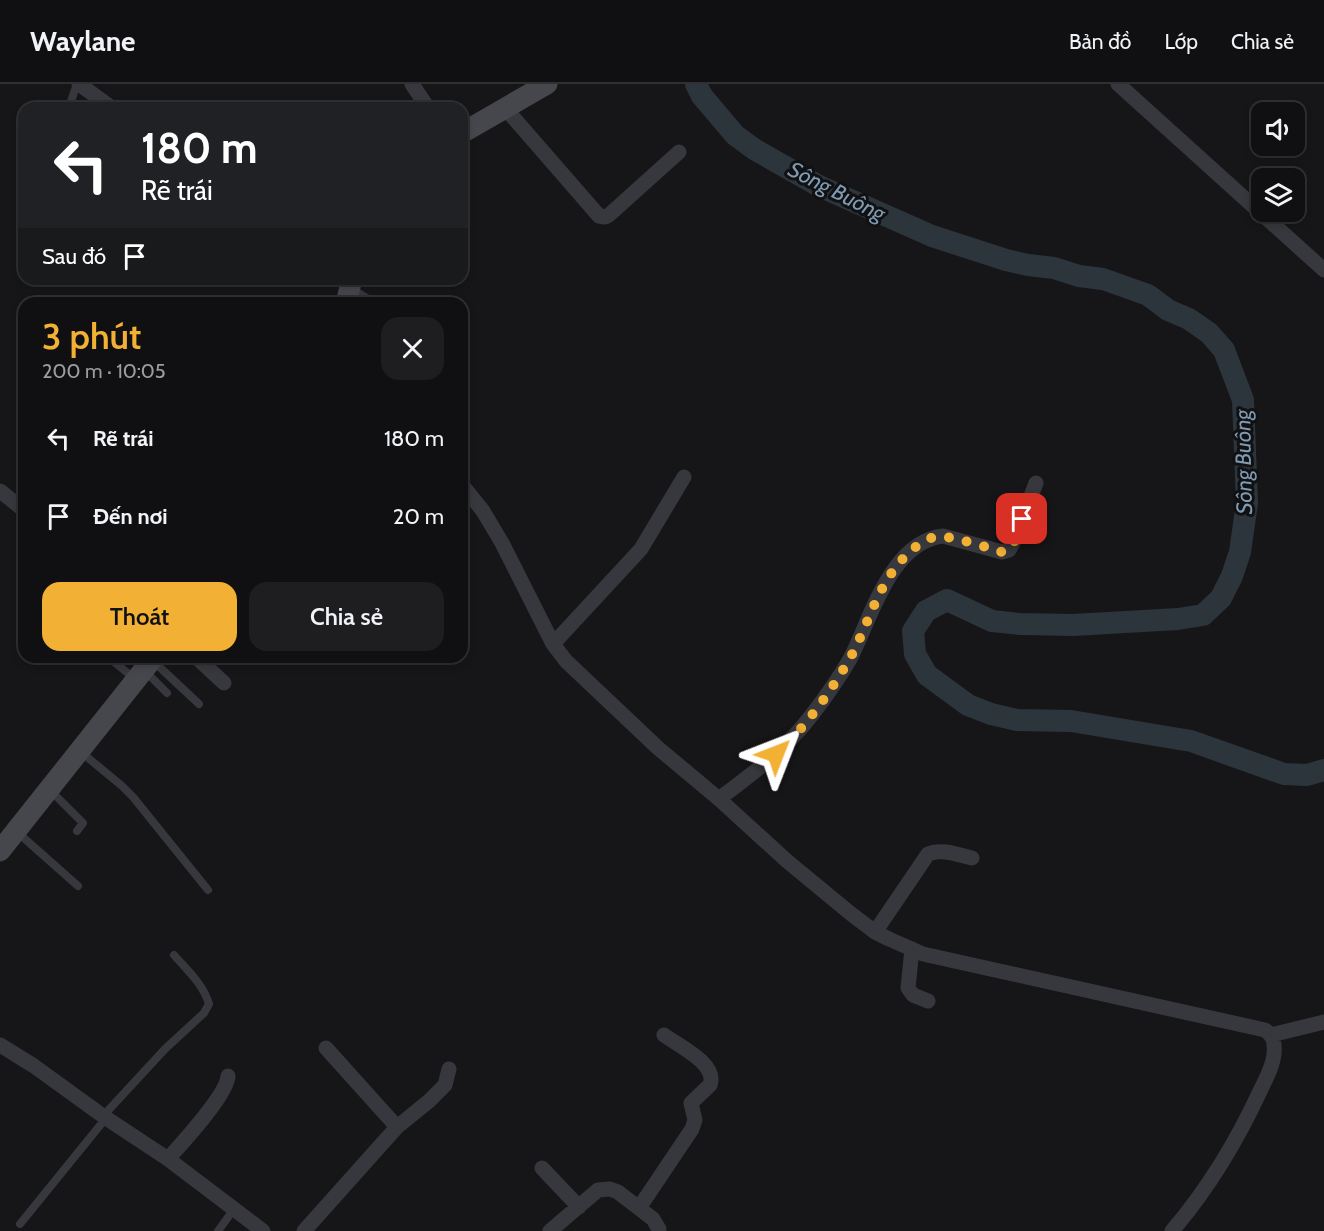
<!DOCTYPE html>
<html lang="vi">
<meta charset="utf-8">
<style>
:root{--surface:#101012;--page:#1e1e20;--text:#f1f3f6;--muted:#9c9d9f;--line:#303032;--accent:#f2b134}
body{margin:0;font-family:Cabin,sans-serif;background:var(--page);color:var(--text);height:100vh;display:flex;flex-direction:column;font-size:22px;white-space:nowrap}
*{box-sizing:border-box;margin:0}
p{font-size:20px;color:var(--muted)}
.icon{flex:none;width:33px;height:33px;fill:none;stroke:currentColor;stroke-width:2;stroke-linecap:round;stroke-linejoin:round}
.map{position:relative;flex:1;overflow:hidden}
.details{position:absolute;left:18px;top:213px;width:450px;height:366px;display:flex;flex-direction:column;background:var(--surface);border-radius:18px;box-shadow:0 3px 9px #0003,0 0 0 2px var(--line)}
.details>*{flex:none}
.hud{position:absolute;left:18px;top:18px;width:450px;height:183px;border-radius:18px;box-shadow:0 3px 9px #0003,0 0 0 2px var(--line);background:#202124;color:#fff;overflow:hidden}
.controls{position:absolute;left:1251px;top:18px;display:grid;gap:12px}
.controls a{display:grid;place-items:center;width:54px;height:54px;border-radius:12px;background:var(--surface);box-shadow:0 3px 9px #0003,0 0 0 2px var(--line);font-size:30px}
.pin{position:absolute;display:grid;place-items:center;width:51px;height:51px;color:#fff;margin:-26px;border-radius:12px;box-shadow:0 3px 9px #0006}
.me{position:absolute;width:66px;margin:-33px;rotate:45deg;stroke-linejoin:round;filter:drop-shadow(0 0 4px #0008)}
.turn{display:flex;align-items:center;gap:21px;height:126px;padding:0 24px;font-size:27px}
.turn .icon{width:78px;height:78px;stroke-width:2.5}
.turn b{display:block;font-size:42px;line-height:51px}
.then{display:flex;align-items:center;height:57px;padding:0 24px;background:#0003;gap:12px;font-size:22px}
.round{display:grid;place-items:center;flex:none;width:63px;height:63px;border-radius:18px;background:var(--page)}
.headline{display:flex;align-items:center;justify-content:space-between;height:102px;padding:0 24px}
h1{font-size:36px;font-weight:600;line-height:45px;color:var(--accent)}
.button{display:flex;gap:12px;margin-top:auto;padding:12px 24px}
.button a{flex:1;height:69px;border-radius:18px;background:var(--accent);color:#111;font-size:24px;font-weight:600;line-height:69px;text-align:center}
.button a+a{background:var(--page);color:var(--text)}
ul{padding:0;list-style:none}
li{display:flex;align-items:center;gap:18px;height:78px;padding:0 24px}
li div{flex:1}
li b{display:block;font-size:22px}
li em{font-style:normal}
header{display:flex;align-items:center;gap:36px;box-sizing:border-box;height:84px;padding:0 30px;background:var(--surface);border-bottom:2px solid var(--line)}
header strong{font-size:28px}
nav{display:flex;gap:33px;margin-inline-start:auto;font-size:21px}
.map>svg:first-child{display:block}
</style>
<header>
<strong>Waylane</strong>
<nav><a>Bản đồ</a><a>Lớp</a><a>Chia sẻ</a></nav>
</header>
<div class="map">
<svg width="1324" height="1147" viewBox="0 0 1324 1147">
<rect width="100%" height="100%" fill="#161618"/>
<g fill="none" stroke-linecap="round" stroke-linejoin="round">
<!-- river -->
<path stroke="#2c353c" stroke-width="22" d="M 696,0 L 702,12 L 735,51 L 754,65 L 819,102 L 932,152 L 1006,176 L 1028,181 L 1054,184 L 1079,192 L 1103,195 L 1148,211 L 1168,226 L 1189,235 L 1209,249 L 1224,266 L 1243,316 L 1247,419 L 1240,468 L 1232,492 L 1221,514 L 1203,531 L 1178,535 L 1073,541 L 1020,540 L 992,537 L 947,516 L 926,527 L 913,547 L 915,570 L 927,591 L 968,621 L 991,630 L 1017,636 L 1071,637 L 1191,657 L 1284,690 L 1307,691 L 1324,686"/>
<!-- service -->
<path stroke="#37383d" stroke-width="8" d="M 69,23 L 77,0
M 108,573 L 135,595
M 152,576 L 199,620
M 145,587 L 167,609
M 81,668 L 122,702 L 133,713 L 208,806
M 50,706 L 83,739 L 77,747
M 17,748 L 78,802
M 103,1032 L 165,965 L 204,929 L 209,920 C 203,900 187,886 174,871
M 20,1140 L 106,1034
M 218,1147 L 234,1125"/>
<!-- minor -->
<path stroke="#37383d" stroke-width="15" d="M 79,0 L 112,24
M 412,0 L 428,24
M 1118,0 L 1324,186
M 505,24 L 599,132 L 605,133 L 609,131 L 679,68
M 349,207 L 368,219
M 462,401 L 483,427 L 502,459 L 553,560 L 566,577 L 658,664 L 719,715 L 787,777 L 850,829 L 875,848 L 889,855 L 923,870 L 1265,946 C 1271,950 1274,955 1274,961 C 1276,976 1267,993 1261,1005 C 1238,1055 1208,1105 1172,1147
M 0,407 L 24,426
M 553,560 L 641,465 L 684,393
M 196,573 L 224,599
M 719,715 C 752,690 786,665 811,632 C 825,614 839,594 850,575 C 871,535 890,458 943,452 L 1002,468 L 1009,466 L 1014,457 L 1036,399
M 875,848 L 928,770 C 941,764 959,771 972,774
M 912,865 L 908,904 L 913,911 L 928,917
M 1271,951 L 1324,938
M 0,961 L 34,982 L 103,1032 L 168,1075 L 263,1147
M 326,964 L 397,1043
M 168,1075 C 182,1059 227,1011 228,992
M 542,1084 L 579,1123
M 639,1124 L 692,1045 L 695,1036 L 691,1019 L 710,1001 C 718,980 679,962 664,951
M 304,1147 L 397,1043 L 429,1017 L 445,1001 L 449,985
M 550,1147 L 598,1106 L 610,1105 L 618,1108 L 653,1135 L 659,1145 L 659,1147"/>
<!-- secondary -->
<path stroke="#45474d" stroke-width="21" d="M 462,49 L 547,0
M 346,219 L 352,195
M 0,767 L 154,573"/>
</g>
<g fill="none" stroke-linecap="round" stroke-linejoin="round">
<!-- route -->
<path stroke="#f2b134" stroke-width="10" stroke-dasharray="0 18" d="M 776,670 C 805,644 829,610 849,576 C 870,539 878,495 912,466 C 919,460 927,454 936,453 C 948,450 988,464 1002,468 C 1016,464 1018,447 1022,435"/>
</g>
<g text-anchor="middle" stroke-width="6" stroke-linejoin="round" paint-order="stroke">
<!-- water labels -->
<g font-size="22" font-style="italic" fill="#7f9bb3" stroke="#111113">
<text transform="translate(837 107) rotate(27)" y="8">Sông Buông</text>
<text transform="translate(1243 378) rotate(-91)" y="8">Sông Buông</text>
</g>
</g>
</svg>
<div class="controls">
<a><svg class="icon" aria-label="sound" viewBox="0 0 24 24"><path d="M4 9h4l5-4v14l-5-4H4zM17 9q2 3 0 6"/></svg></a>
<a><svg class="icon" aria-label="layers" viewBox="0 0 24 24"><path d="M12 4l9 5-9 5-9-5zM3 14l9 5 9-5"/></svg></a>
</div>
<div class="pin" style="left:1022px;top:435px;background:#d93025"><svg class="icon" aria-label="arrive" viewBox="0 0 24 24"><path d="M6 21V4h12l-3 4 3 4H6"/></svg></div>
<svg class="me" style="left:776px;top:670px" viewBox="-20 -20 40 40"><path d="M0-17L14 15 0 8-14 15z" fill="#f2b134" stroke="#fff" stroke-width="4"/></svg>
<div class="hud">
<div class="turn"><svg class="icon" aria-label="left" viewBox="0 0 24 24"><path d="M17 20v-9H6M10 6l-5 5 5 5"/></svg><div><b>180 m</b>Rẽ trái</div></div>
<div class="then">Sau đó<svg class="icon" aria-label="arrive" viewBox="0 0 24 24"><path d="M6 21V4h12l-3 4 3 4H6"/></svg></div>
</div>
<section class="details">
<div class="headline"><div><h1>3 phút</h1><p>200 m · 10:05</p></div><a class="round"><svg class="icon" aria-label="close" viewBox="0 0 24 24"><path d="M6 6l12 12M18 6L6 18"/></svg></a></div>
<ul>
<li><svg class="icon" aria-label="left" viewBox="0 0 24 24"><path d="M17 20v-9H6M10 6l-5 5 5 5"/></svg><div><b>Rẽ trái</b></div><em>180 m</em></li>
<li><svg class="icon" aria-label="arrive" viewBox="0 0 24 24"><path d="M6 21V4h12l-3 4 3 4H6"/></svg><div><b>Đến nơi</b></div><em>20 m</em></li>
</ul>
<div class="button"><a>Thoát</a><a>Chia sẻ</a></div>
</section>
</div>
